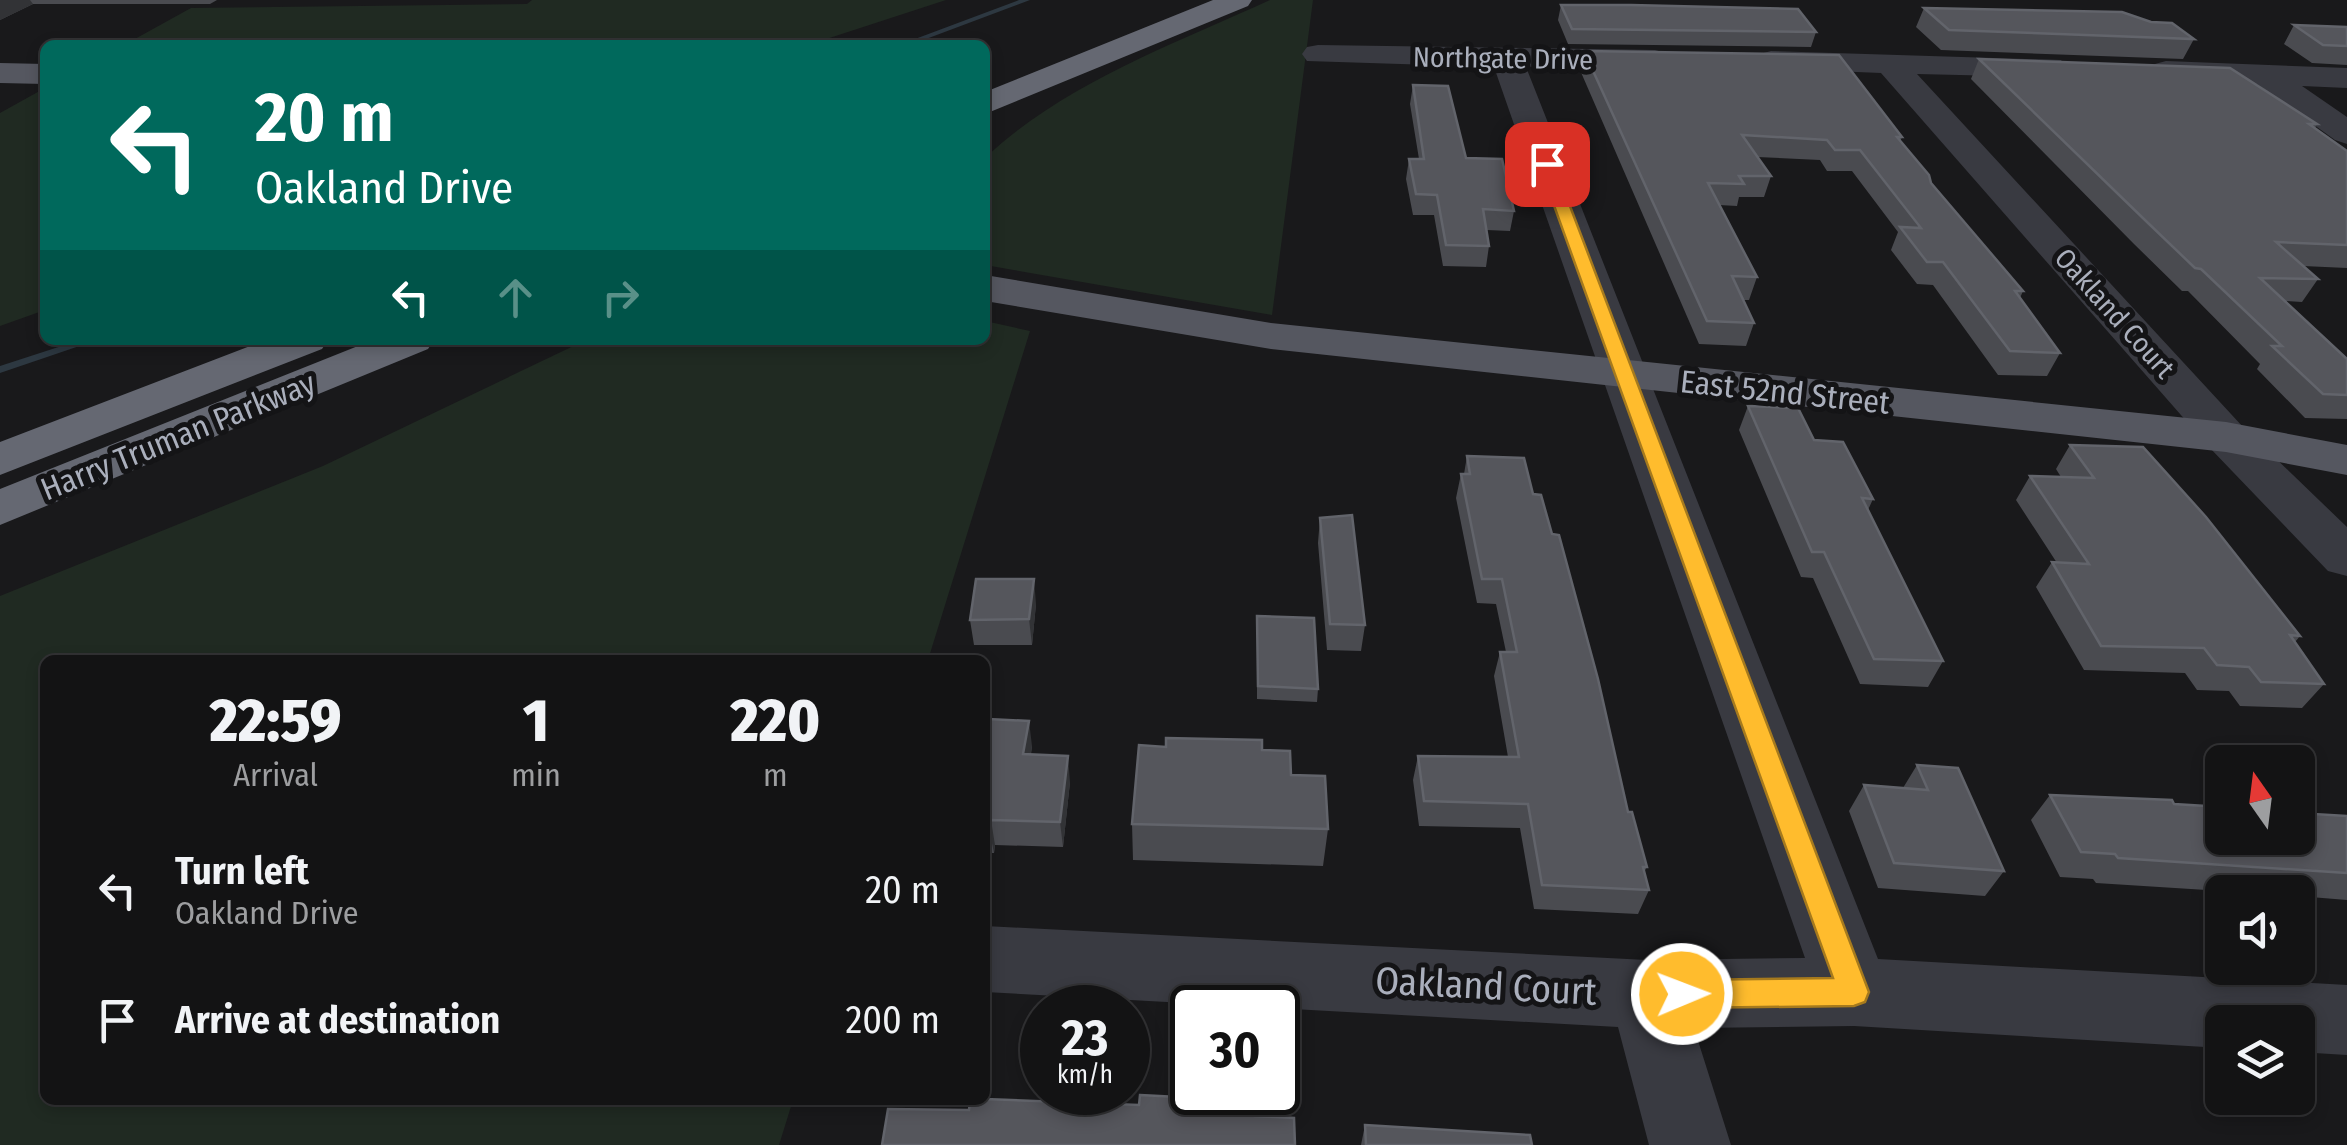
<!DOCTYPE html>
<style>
:root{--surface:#131314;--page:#1c1c1d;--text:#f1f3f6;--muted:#9d9ea0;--line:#323234}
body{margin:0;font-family:"Fira Sans Condensed",sans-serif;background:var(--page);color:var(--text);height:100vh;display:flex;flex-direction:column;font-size:38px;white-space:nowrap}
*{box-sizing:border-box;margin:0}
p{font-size:32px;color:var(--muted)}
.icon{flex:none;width:55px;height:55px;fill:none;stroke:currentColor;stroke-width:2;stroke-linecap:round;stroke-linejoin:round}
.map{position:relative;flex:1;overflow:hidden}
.drawer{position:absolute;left:40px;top:655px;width:950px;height:450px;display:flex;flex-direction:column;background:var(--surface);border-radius:15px;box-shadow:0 5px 15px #0003,0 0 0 2px var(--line)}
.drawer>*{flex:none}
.banner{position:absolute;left:40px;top:40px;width:950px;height:305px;border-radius:15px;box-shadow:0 5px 15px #0003,0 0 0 2px var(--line);background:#00695c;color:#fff;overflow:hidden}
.needle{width:65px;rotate:346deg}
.fabs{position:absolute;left:2205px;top:745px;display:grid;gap:20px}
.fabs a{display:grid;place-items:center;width:110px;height:110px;border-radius:15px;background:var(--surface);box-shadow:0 5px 15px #0003,0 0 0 2px var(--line);font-size:50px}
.speed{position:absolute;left:1020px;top:985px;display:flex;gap:20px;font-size:50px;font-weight:700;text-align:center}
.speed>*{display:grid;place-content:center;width:130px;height:130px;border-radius:50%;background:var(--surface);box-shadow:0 5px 15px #0003,0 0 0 2px var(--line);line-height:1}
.speed small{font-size:25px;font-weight:400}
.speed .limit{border:5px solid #111;border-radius:15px;background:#fff;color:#111}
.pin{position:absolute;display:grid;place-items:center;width:85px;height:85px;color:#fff;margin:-42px;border-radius:20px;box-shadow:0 5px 15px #0006}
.me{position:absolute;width:110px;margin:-55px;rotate:89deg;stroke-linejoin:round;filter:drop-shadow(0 0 8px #0008)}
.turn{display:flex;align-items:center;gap:35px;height:210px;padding:0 50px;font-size:45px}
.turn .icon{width:130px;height:130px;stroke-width:2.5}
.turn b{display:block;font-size:70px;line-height:85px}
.lanes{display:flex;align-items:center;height:95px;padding:0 50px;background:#0003;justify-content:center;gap:50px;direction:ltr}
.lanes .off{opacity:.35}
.eta{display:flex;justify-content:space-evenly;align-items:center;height:170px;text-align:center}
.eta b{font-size:60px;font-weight:800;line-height:70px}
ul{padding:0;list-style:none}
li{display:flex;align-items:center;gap:30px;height:130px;padding:0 50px}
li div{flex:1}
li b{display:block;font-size:38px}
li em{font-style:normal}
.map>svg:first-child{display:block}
</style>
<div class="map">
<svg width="2347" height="1145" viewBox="0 0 2347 1145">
<rect width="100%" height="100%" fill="#19191b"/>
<!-- green -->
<path fill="#202a22" d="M 532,0 L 946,0 L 808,45 L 124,45 L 191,8 L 527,4 Z
M 1270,0 L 1313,0 L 1272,315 L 985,265 L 985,158 C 1063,84 1174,44 1270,0 Z
M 45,88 L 45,310 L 0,326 L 0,113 Z
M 985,321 L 1030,331 L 928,660 L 45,660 L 45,1100 L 793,1100 L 779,1145 L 0,1145 L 0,596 L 323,466 L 586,340 L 985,340 Z"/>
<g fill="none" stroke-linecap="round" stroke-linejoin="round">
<!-- stream -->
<path fill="#2d3841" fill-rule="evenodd" d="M 1019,0 L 1030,0 L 910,45 L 899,45 Z
M 80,340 L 97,340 L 0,373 L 0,366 Z"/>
<!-- minor -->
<path fill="#393a41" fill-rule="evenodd" d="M 1318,45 L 1655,50 L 1666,53 L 1671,60 L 1666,67 L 1655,70 L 1526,67 L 1878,959 L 2347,985 L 2347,1055 L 2298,1052 L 2298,1022 L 2222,1022 L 2222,1048 L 1854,1026 L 1694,1028 L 1731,1145 L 1649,1145 L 1618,1027 L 985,992 L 985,926 L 1647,960 L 1805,958 L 1494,67 L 1307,61 L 1302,54 L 1307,47 Z
M 1771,51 L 2061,60 L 2066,67 L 2061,74 L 2050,77 L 1917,74 L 2243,427 L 2347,527 L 2347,576 L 2328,571 L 2209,447 L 1881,73 L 1760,68 L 1755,61 L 1760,54 Z
M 2166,61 L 2347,68 L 2347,88 L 2302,86 L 2347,117 L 2347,144 L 2335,140 L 2257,84 L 2155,78 L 2150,71 L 2155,64 Z"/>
<!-- major -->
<path fill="#555760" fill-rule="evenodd" d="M 0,63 L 45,64 L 45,84 L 0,83 Z
M 985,275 L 1271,323 L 2226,422 L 2347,445 L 2347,475 L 2226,452 L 1271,349 L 985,301 Z"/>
<!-- highway -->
<path fill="#656872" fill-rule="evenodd" d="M 1213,0 L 1252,0 L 1248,6 L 985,114 L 985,92 Z
M 266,340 L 328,340 L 322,349 L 0,475 L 0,442 Z
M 373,340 L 434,340 L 428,349 L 0,525 L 0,489 Z"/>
</g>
<!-- wall -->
<path fill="#4a4b50" d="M 0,0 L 217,0 L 210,4 L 33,4 L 0,20 Z
M 1561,5 L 1816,32 L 1811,47 L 1568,44 L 1558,20 Z
M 1924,8 L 2194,39 L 2183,59 L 1941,50 L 1916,27 Z
M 2294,25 L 2347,27 L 2347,65 L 2312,63 L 2284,44 Z
M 1584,51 L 1902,137 L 1900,142 L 1931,183 L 2023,291 L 2020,298 L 2060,353 L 2047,376 L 1998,375 L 1933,285 L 1917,284 L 1891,250 L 1898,232 L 1852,171 L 1827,171 L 1820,160 L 1757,157 L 1771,176 L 1764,197 L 1739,197 L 1737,206 L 1719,205 L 1757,277 L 1749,300 L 1743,300 L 1754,323 L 1746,346 L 1699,344 L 1580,70 Z
M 1979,59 L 2317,124 L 2315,128 L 2347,151 L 2347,268 L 2303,266 L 2318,279 L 2302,302 L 2286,301 L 2347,359 L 2347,419 L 2305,418 L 2257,369 L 2260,364 L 2188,291 L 2182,291 L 2134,244 L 1971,79 Z
M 1413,85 L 1466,158 L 1514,211 L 1510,231 L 1487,230 L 1489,246 L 1486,267 L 1443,266 L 1434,215 L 1413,215 L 1406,179 L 1409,159 L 1419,159 L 1410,104 Z
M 1748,406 L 1873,499 L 1868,510 L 1943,661 L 1928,687 L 1860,684 L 1813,578 L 1801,577 L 1739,430 Z
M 2070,445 L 2300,636 L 2295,642 L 2324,684 L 2302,708 L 2240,706 L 2229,691 L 2197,690 L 2185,673 L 2084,670 L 2036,587 L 2052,562 L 2057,563 L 2016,500 L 2030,476 L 2061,477 L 2056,469 Z
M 1467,456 L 1533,494 L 1628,812 L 1647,867 L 1644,872 L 1649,890 L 1638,914 L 1534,909 L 1520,828 L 1419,826 L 1413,780 L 1418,756 L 1508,757 L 1494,676 L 1500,652 L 1506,652 L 1496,604 L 1477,603 L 1456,498 L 1461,474 L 1464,474 Z
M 1320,518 L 1365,625 L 1361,651 L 1327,650 L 1318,543 Z
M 1036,604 L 1032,645 L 974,645 L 970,620 Z
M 1257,616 L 1318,689 L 1317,702 L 1257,699 Z
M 985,733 L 1032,746 L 1031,754 L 1070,782 L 1063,847 L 995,845 L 994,853 L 985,853 Z
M 1262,750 L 1291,775 L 1328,829 L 1323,866 L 1133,860 L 1132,824 Z
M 1917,765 L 2004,871 L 1985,896 L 1878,888 L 1849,811 L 1864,785 L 1903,788 Z
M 2050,795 L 2347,816 L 2347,900 L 2298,896 L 2298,892 L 2238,892 L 2096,883 L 2093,879 L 2060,877 L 2031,820 Z
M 1365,1125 L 1366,1145 L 1361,1145 Z"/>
<!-- shaded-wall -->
<path fill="#323336" d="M 0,0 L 30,0 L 33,4 L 0,20 Z
M 1034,579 L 1036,604 L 1032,645 L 1029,619 Z
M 1029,721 L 1032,746 L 1026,780 L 1023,754 Z
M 1068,756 L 1070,782 L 1063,847 L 1060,822 Z
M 991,820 L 995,845 L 994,853 L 989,828 Z"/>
<!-- building -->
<path fill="#55565c" stroke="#62646b" stroke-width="2.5" d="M 1561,5 L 1631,5 L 1798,9 L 1816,32 L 1572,29 Z
M 1924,8 L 2122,12 L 2151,22 L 2172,23 L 2194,39 L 1949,30 Z
M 2294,25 L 2347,27 L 2347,46 L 2323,45 Z
M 1584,51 L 1839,55 L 1902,137 L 1897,137 L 1929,175 L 1931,183 L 2023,291 L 2015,291 L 2060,353 L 2010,351 L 1943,262 L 1927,262 L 1900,227 L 1921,228 L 1860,150 L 1835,150 L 1827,140 L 1742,135 L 1771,176 L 1739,176 L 1744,184 L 1708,183 L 1757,277 L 1732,276 L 1754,323 L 1707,321 Z
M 1979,59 L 2230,68 L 2317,124 L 2309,124 L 2347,151 L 2347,245 L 2276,242 L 2318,279 L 2260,278 L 2347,359 L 2347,395 L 2323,394 L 2272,346 L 2282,346 L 2201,269 L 2195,268 L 2147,222 Z
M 1413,85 L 1448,86 L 1466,158 L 1502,159 L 1514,211 L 1483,209 L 1489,246 L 1446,245 L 1437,195 L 1416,194 L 1409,159 L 1424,159 Z
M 1748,406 L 1798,408 L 1814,440 L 1843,442 L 1873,499 L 1862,498 L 1943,661 L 1874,659 L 1824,552 L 1812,552 Z
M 2070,445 L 2143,447 L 2206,517 L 2300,636 L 2290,635 L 2324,684 L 2261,682 L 2249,667 L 2217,665 L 2204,648 L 2101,646 L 2052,562 L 2089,564 L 2030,476 L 2094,478 Z
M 1467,456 L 1524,458 L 1533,494 L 1541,495 L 1552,534 L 1559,535 L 1598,679 L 1628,812 L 1632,812 L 1647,867 L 1643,867 L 1649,890 L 1542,885 L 1528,804 L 1424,801 L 1418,756 L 1519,757 L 1500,652 L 1517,652 L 1502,579 L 1482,579 L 1461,474 L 1470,474 Z
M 1352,515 L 1365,625 L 1330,624 L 1320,518 Z
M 976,579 L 1034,579 L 1029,619 L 970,620 Z
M 1257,616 L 1314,618 L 1318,689 L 1258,686 Z
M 988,719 L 1029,721 L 1023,754 L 1068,756 L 1060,822 L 991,820 L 989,828 L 985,828 L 985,733 Z
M 1166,738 L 1262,740 L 1262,750 L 1290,751 L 1291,775 L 1325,776 L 1328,829 L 1132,824 L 1139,745 L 1166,747 Z
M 1917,765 L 1958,768 L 2004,871 L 1894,863 L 1864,785 L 1928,790 Z
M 2050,795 L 2172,800 L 2174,804 L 2222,807 L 2222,838 L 2298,838 L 2298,813 L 2347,816 L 2347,873 L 2118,858 L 2115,854 L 2081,852 Z
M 1140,1095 L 1256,1101 L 1255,1116 L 1294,1118 L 1295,1145 L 882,1145 L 888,1109 L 969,1110 L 970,1100 L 985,1099 L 1139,1105 Z
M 1365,1125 L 1530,1135 L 1532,1145 L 1366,1145 Z"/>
<!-- route -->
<path fill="#ffbc2d" stroke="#a67a1d" stroke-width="2.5" d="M 1541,161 L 1554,164 L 1869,992 L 1865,1002 L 1854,1006 L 1682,1008 L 1671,1004 L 1666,994 L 1671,984 L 1682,980 L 1833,978 L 1539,164 Z"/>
<g text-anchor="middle" stroke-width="10" stroke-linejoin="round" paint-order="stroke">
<!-- far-street labels -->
<g font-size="28" fill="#aaafbc" stroke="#141416">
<text transform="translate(1503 58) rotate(1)" y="10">Northgate Drive</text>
<text transform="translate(2115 313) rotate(48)" y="10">Oakland Court</text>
</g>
<!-- street labels -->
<g font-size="32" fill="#aaafbc" stroke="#141416">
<text transform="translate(1785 392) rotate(6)" y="11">East 52nd Street</text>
<text transform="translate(178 436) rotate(-22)" y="11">Harry Truman Parkway</text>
</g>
<!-- near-street labels -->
<g font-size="38" fill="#aaafbc" stroke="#141416">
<text transform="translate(1486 986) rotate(3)" y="13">Oakland Court</text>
</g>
</g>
</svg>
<div class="fabs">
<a><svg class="needle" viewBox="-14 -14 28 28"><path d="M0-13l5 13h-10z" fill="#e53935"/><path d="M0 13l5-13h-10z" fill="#9d9ea0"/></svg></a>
<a><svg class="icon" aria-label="sound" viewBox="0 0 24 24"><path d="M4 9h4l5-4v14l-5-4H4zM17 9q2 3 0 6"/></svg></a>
<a><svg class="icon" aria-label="layers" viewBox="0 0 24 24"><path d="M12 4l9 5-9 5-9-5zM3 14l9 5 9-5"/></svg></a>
</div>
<div class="speed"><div>23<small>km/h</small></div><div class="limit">30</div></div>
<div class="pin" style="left:1547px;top:164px;background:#d93025"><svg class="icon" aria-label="arrive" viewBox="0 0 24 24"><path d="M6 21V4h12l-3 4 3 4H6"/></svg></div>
<svg class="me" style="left:1682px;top:994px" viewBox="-20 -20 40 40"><circle r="17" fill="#ffbc2d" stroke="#fff" stroke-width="3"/><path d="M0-11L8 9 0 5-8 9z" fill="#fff"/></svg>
<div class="banner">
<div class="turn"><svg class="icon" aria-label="left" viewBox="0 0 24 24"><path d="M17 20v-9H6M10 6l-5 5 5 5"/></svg><div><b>20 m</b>Oakland Drive</div></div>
<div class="lanes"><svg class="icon" aria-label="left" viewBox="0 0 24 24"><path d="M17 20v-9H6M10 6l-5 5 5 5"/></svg><svg class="icon off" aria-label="ahead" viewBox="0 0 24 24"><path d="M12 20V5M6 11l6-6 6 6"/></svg><svg class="icon off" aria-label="right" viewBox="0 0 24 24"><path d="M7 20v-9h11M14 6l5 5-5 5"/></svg></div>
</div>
<section class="drawer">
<div class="eta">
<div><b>22:59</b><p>Arrival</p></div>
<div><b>1</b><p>min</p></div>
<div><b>220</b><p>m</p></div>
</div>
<ul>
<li><svg class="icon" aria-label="left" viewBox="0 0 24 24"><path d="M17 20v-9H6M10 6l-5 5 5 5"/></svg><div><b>Turn left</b><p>Oakland Drive</p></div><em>20 m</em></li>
<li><svg class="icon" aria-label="arrive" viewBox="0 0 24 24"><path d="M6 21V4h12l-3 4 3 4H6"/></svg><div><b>Arrive at destination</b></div><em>200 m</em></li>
</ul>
</section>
</div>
